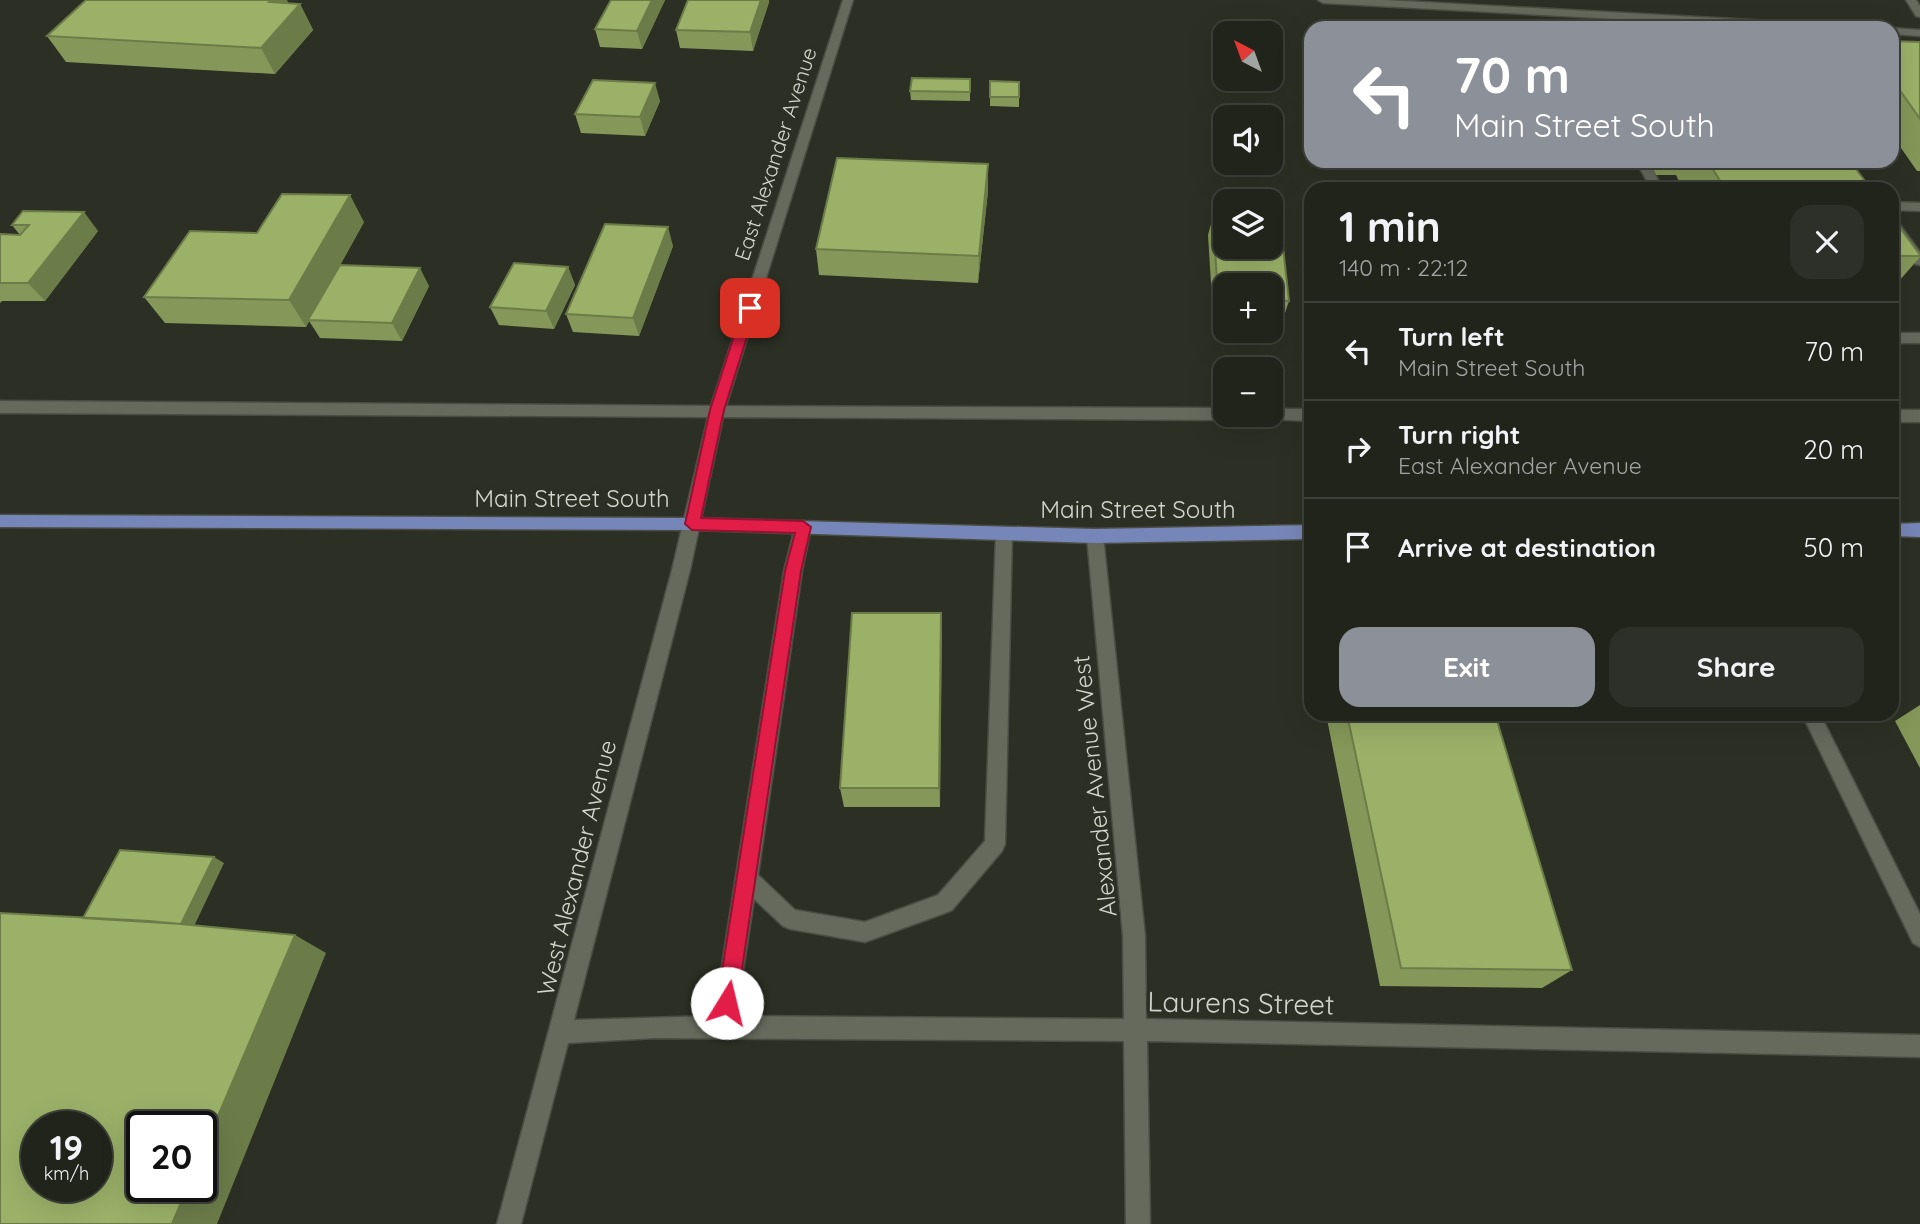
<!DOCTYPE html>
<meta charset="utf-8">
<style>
:root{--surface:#21241b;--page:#2d3028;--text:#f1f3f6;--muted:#a2a4a3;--line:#3e413a;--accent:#8c9099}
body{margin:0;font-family:Quicksand,sans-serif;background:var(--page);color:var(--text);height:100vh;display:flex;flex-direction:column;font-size:26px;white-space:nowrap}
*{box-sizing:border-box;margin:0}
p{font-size:23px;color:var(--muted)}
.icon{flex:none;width:38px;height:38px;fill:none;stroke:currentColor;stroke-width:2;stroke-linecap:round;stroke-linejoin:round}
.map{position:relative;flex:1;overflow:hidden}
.drawer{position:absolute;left:1304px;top:182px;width:595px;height:539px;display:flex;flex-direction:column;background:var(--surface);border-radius:21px;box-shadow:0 7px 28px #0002,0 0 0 2px var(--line)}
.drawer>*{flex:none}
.banner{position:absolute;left:1304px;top:21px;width:595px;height:147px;border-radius:21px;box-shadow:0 7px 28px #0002,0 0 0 2px var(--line);background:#8c9099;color:#fff;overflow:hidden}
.needle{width:46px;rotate:319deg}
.fabs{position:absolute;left:1213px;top:21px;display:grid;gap:14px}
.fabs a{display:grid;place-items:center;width:70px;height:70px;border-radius:14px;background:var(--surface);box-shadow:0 7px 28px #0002,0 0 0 2px var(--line);font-size:35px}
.speed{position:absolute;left:21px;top:1111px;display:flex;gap:14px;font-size:35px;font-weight:700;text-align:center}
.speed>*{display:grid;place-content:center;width:91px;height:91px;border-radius:50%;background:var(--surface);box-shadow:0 7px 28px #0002,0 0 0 2px var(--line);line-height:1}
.speed small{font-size:18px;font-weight:400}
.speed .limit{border:4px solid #111;border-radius:10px;background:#fff;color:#111}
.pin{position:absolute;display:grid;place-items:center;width:60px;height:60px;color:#fff;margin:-30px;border-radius:14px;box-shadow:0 4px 10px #0006}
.me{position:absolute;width:77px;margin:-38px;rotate:9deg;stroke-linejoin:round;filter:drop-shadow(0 0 5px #0008)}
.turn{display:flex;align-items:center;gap:24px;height:147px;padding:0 35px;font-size:32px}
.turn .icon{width:91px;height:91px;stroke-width:2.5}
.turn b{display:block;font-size:49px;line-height:60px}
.round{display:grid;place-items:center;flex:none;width:74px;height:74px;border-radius:21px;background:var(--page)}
.overview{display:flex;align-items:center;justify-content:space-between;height:119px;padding:0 35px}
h1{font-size:42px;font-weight:700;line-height:52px}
.action{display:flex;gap:14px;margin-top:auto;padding:14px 35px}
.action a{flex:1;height:80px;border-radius:21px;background:var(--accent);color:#fff;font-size:28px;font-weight:700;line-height:80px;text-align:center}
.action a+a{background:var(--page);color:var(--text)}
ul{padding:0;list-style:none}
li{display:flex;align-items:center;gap:21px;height:98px;padding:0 35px;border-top:2px solid var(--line)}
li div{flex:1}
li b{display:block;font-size:26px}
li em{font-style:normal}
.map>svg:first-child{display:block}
</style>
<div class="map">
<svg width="1920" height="1224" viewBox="0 0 1920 1224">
<rect width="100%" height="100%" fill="#2c3024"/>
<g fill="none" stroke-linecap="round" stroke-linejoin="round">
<!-- minor casing -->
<g stroke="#4a4d43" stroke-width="3">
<path id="minor" d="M 843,0 L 853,0 L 726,406 L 1225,408 L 1225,415 L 1232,415 L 1225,420 L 723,417 L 690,570 L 574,1020 L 714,1016 L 784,571 L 795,527 L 803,521 L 811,527 L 802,571 L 758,875 L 795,910 L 865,922 L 938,895 L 985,841 L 996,534 L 1004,527 L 1012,534 L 1005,844 L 1002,851 L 952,910 L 945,913 L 865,942 L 790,929 L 783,926 L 754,899 L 736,1016 L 1124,1019 L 1123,936 L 1087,536 L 1095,529 L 1103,536 L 1145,936 L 1146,1019 L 1920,1035 L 1920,1057 L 1147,1041 L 1150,1224 L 1126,1224 L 1124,1041 L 655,1038 L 568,1043 L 521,1224 L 497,1224 L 672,570 L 708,417 L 0,413 L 0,401 L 711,406 Z
M 1318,0 L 1384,0 L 1846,25 L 1852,28 L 1784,28 L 1323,3 Z
M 1906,0 L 1916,0 L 1920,6 L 1920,17 L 1916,16 Z
M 1891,28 L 1892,28 L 1920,30 L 1920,36 L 1892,34 Z
M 1636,161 L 1648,161 L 1663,189 L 1651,189 Z
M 1892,202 L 1920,203 L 1920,211 L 1892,210 Z
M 1892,220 L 1897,221 L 1920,252 L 1920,265 L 1915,264 L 1892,233 Z
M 1892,333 L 1920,333 L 1920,343 L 1892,343 Z
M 1270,409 L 1311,409 L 1311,421 L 1265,419 L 1262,415 L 1270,415 Z
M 1892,410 L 1920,410 L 1920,422 L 1892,422 Z
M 1802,714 L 1820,714 L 1920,914 L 1920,947 L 1913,943 Z"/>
</g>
<!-- major casing -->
<g stroke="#4a4d43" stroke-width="3">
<path id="major" d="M 0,515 L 693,518 L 1095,529 L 1311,525 L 1311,539 L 1095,543 L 693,530 L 0,527 Z
M 1920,523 L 1920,537 L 1892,536 L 1892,524 Z"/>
</g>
<!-- minor -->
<use href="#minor" fill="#656a5d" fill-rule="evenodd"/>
<!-- major -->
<use href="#major" fill="#7786b9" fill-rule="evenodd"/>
</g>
<!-- wall -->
<path fill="#859859" d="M 611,0 L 665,0 L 642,49 L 600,47 L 595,29 Z
M 769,2 L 753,51 L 680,48 L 676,30 Z
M 288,3 L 300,4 L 313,30 L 275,74 L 66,62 L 47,36 Z
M 1892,41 L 1920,42 L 1920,171 L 1917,171 L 1892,135 Z
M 970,79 L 970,101 L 911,100 L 910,91 Z
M 990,81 L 1019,82 L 1019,107 L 990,106 Z
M 660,101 L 645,136 L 581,133 L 575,114 Z
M 1649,161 L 1850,161 L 1871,189 L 1683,189 L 1676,175 L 1656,175 Z
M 988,191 L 978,283 L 819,275 L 816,249 Z
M 23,211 L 98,231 L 45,301 L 2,301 L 0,303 L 0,234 L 20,235 L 12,225 Z
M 1213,217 L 1289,301 L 1283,319 L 1270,319 L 1270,285 L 1225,285 L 1225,316 L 1213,315 L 1208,235 Z
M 1892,217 L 1920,255 L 1920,257 L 1892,289 Z
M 364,222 L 340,265 L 429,286 L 402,341 L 320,338 L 309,321 L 306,327 L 165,323 L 144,297 L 257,233 Z
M 673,246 L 639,336 L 573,332 L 566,314 Z
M 568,267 L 575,285 L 554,329 L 499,325 L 490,307 Z
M 941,613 L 940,807 L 844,807 L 840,788 Z
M 1311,617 L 1311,639 L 1308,623 Z
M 1920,705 L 1920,768 L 1895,721 Z
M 1326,714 L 1495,714 L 1572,970 L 1542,988 L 1380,986 Z"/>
<!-- shaded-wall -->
<path fill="#6c7c49" d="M 271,0 L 287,0 L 293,12 L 300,4 L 313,30 L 275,74 L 261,48 L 269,2 Z
M 652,0 L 665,0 L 642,49 L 637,31 Z
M 761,0 L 769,0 L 769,2 L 753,51 L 750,32 Z
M 655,83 L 660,101 L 645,136 L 640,117 Z
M 988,164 L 988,191 L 978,283 L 979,256 Z
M 350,195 L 364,222 L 310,320 L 308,320 L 309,321 L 306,327 L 289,300 Z
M 84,212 L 98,231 L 45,301 L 28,283 Z
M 668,227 L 673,246 L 639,336 L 633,318 Z
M 568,267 L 575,285 L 554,329 L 546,311 Z
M 420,268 L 429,286 L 402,341 L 392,323 Z
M 941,613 L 942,635 L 940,807 L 939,788 Z
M 214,857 L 224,863 L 187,941 L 176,935 Z
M 295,935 L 326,953 L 217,1224 L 172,1224 L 188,1186 L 201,1186 L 201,1156 Z"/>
<!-- building -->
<path fill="#9bb168" stroke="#6c7c49" stroke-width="2" fill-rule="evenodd" d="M 86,0 L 271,0 L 269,2 L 300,4 L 261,48 L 47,36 Z
M 611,0 L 652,0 L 637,31 L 595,29 Z
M 688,0 L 761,0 L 750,32 L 676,30 Z
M 1892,41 L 1920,42 L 1920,119 L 1892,79 Z
M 912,78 L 970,79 L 970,92 L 910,91 Z
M 593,80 L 655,83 L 640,117 L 575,114 Z
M 990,81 L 1019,82 L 1019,97 L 990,97 Z
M 837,158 L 988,164 L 979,256 L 816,249 Z
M 1660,161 L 1679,161 L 1682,166 L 1662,165 Z
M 1708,161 L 1850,161 L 1871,189 L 1725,189 Z
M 282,194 L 350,195 L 289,300 L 144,297 L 190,231 L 257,233 Z
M 23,211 L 84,212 L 28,283 L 0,283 L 0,234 L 20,235 L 29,225 L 12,225 Z
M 1213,217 L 1225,217 L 1225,247 L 1270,247 L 1270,220 L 1280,220 L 1289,301 L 1270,300 L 1270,285 L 1225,285 L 1225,297 L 1218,297 Z
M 1892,217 L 1920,255 L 1920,256 L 1892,256 Z
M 605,224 L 668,227 L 633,318 L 566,314 Z
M 514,263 L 568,267 L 546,311 L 490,307 Z
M 340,265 L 420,268 L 392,323 L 308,320 Z
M 852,613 L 941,613 L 939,788 L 840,788 Z
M 1347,714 L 1495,714 L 1572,970 L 1401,968 Z
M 120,850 L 214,857 L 181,924 L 83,918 Z
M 0,913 L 149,921 L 295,935 L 201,1156 L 201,1127 L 142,1127 L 142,1186 L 188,1186 L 172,1224 L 0,1224 ZM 37,1127 L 96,1127 L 96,1186 L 37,1186 Z"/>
<!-- route -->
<path fill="#e11d48" stroke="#92132f" stroke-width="2" d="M 750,304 L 756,308 L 724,410 L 701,518 L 803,521 L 811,527 L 801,571 L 737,1003 L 734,1010 L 727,1013 L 720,1010 L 717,1003 L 785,571 L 795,533 L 692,530 L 685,524 L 710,410 L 743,308 Z"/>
<g text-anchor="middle" stroke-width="7" stroke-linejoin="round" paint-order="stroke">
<!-- far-street labels -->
<g font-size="21" fill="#d2d5cd" stroke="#2c3024">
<text transform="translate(776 154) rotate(-72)" y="7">East Alexander Avenue</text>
</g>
<!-- street labels -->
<g font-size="24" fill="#d2d5cd" stroke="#2c3024">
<text x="572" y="507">Main Street South</text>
<text x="1138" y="518">Main Street South</text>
<text transform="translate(1095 786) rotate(-96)" y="8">Alexander Avenue West</text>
<text transform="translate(577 868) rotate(-76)" y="8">West Alexander Avenue</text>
</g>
<!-- near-street labels -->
<g font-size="28" fill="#d2d5cd" stroke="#2c3024">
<text transform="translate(1241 1003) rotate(1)" y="10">Laurens Street</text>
</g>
</g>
</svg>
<div class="fabs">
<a><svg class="needle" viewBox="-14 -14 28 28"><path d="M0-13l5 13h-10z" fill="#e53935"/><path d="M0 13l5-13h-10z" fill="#a2a4a3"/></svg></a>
<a><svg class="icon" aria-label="sound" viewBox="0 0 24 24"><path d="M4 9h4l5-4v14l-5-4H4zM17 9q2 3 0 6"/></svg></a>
<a><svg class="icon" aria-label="layers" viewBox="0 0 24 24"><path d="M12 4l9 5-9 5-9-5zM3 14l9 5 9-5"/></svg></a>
<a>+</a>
<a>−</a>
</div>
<div class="speed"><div>19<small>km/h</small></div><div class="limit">20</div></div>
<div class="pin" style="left:750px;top:308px;background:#d93025"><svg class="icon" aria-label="arrive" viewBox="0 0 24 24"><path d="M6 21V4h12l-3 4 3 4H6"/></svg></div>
<svg class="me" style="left:727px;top:1003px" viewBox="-20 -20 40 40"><circle r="19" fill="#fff"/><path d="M0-13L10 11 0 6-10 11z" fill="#e11d48"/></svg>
<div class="banner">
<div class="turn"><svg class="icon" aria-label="left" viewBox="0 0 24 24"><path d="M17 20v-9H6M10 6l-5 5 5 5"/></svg><div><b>70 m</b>Main Street South</div></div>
</div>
<section class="drawer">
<div class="overview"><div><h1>1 min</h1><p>140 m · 22:12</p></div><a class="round"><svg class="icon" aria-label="close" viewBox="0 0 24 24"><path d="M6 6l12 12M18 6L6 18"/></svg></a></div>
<ul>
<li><svg class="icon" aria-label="left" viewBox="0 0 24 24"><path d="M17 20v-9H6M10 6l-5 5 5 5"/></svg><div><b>Turn left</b><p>Main Street South</p></div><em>70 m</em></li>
<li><svg class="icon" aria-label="right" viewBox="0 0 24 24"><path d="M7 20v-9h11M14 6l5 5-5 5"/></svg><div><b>Turn right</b><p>East Alexander Avenue</p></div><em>20 m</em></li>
<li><svg class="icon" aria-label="arrive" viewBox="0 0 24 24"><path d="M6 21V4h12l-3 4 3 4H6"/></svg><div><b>Arrive at destination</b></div><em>50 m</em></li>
</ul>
<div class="action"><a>Exit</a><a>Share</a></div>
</section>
</div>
